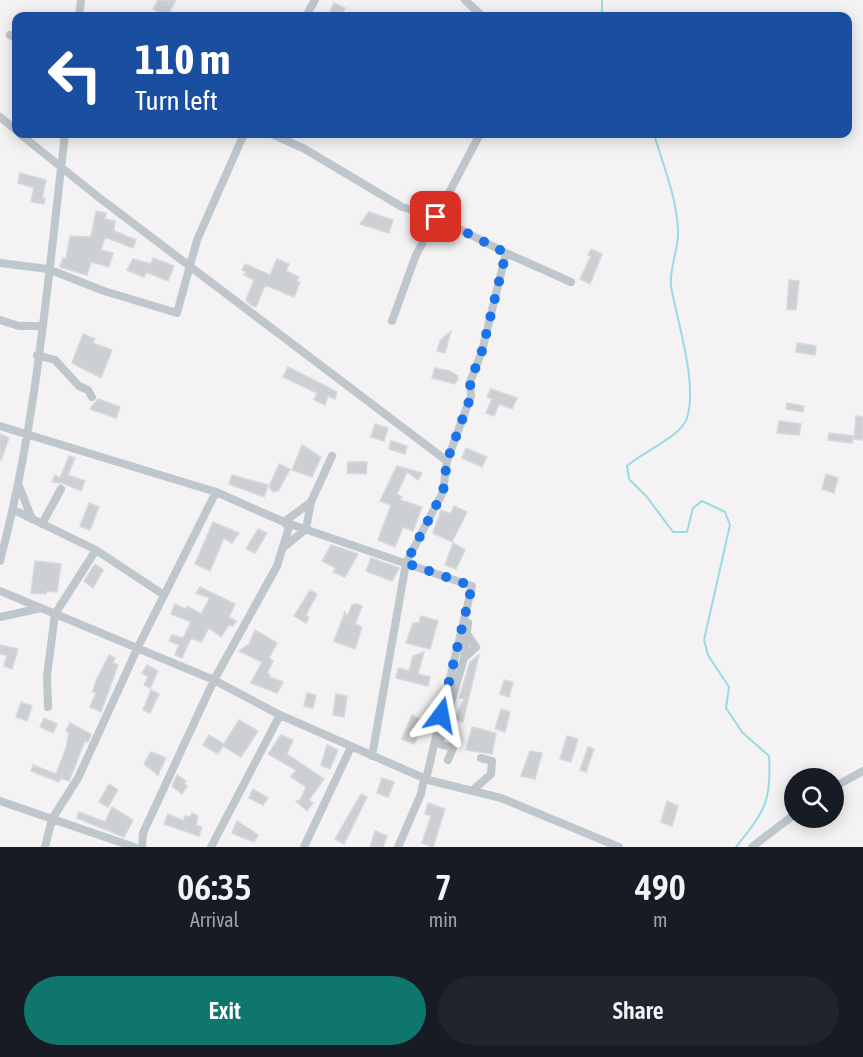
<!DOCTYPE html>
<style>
:root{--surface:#171b24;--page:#20242c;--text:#f1f3f6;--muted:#9ea1a6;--accent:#0f766e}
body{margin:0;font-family:"Asap Condensed",sans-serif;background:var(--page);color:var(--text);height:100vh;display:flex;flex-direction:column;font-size:22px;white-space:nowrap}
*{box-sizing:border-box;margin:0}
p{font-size:20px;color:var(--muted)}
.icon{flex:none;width:33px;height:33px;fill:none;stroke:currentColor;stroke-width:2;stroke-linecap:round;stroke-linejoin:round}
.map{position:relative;height:847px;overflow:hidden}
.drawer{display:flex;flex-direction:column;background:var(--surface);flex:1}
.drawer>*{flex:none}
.hud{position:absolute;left:12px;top:12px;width:840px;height:126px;border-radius:12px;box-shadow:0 3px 15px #0003;background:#1a4fa0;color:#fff;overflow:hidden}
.fabs{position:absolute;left:784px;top:768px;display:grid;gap:12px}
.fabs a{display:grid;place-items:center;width:60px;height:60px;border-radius:50%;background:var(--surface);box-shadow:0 3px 15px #0003;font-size:30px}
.pin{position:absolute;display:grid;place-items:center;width:51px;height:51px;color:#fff;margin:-26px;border-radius:12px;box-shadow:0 3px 9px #0006}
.me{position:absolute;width:66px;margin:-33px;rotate:13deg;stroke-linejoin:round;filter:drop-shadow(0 0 4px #0008)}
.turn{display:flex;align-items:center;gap:21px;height:126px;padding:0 24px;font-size:27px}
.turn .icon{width:78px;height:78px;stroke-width:2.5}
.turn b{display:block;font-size:42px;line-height:51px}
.eta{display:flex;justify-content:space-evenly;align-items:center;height:102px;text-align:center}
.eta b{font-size:36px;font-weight:600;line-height:42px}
.action{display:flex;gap:12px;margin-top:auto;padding:12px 24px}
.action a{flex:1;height:69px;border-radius:36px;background:var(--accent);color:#fff;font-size:24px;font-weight:600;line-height:69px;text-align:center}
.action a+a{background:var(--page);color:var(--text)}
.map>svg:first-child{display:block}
</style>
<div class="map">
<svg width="863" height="847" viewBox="0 0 863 847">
<rect width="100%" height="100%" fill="#f4f2f2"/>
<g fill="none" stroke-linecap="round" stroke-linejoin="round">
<!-- stream -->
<path stroke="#98dbe4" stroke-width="2" d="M 602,0 L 602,16
M 654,134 C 663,166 677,197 678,231 C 679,249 669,268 671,286 C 677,321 698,384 687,418 C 681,437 642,452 627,466 L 629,479 L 647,497 L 673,532 L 687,532 L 693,508 L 702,501 L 725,512 L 730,525 L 704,640 L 708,655 L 729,687 L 726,708 L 742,732 L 769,756 C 772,802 764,812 736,847"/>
</g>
<!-- building -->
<path fill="#cccfd3" stroke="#d6d9dc" stroke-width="1.5" d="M 158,0 L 176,0 L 170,11 L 178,16 L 166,16 L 153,9 Z
M 334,3 L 345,8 L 341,16 L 328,16 Z
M 20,173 L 46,180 L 42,198 L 45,198 L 44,204 L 31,202 L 34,188 L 18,183 Z
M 96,211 L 106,213 L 105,219 L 115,221 L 114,231 L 136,240 L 133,248 L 105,237 L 101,250 L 113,253 L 109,267 L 91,262 L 87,275 L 60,267 L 63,258 L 66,259 L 70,236 L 91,237 Z
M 369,212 L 393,220 L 389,233 L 360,224 Z
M 591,249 L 602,254 L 590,284 L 580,279 L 591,256 L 588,255 Z
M 153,258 L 174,266 L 168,281 L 146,272 L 144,277 L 127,270 L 133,259 L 151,264 Z
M 277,259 L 289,264 L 286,271 L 299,277 L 297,281 L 300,282 L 294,297 L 265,285 L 256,307 L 251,305 L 246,300 L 254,280 L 244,275 L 246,272 L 242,270 L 245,264 L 270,275 Z
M 789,280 L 799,281 L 796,310 L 787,309 Z
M 451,331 L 445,353 L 437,351 L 440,341 Z
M 83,334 L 95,339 L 93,343 L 112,350 L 101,378 L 72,363 Z
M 797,343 L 816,346 L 815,355 L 796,352 Z
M 288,367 L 337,392 L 335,399 L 328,396 L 325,405 L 314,400 L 317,393 L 283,377 Z
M 435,368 L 449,371 L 458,376 L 458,379 L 455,384 L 432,378 Z
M 491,389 L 517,398 L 512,409 L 499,404 L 494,416 L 486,413 L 492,399 L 487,397 Z
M 98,399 L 120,407 L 116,418 L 90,409 Z
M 787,403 L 804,406 L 803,412 L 786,409 Z
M 856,416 L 863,417 L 863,440 L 854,439 Z
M 779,421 L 801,424 L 799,435 L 777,433 Z
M 375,424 L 388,428 L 384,441 L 371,437 Z
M 829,433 L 853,436 L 852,443 L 828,440 Z
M 0,434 L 9,438 L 1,460 L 0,460 Z
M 391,441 L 407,446 L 405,454 L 389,449 Z
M 302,445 L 321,457 L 312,477 L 292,470 Z
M 466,448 L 487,457 L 482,467 L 462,458 Z
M 69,456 L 75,458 L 68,475 L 85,481 L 81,491 L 63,483 L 52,482 L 55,475 L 60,478 Z
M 348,462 L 367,462 L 366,474 L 347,473 Z
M 279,464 L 290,469 L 278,491 L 273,492 L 269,487 Z
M 397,466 L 422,473 L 418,480 L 407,472 L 397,494 L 402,497 L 400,500 L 422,507 L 413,531 L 403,527 L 395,547 L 378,540 L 391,505 L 380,501 Z
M 826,474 L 838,478 L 834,493 L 822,489 Z
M 232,475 L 268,485 L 264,497 L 229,484 Z
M 89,503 L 99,507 L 90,530 L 80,526 Z
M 454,506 L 467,512 L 452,542 L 433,533 L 441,510 L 451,514 Z
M 213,522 L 239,533 L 232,543 L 224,538 L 210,571 L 195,564 Z
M 258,529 L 267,533 L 255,553 L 246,549 Z
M 453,543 L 465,550 L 456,569 L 445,565 Z
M 331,545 L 358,554 L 345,577 L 333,572 L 336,568 L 322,561 Z
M 371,558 L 399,568 L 392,581 L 366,571 Z
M 35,561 L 61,564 L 57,592 L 46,591 L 46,594 L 31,593 Z
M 95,564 L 103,570 L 93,588 L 84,581 Z
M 200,587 L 235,604 L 229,617 L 236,621 L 233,626 L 229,625 L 221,637 L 209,628 L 201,642 L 191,638 L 182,658 L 175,655 L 179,645 L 169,641 L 172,635 L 183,638 L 191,622 L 171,614 L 175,604 L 185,609 L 187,606 L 201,614 L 210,598 L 196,593 Z
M 310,590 L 317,594 L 306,615 L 309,617 L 306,623 L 294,616 Z
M 357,604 L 362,606 L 355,624 L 362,627 L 355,649 L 334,641 L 345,612 L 347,617 L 352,605 Z
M 421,616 L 438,621 L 430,649 L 406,643 L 413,623 L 419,623 Z
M 255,630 L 277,643 L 269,658 L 273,661 L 267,673 L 270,675 L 269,677 L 283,682 L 277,693 L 251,683 L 262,662 L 239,651 L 249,644 Z
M 0,645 L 18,649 L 12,669 L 4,666 L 7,655 L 0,654 Z
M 424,652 L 418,674 L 430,677 L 428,686 L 396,678 L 398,668 L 409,671 L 413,656 Z
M 109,655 L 115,658 L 113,663 L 118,665 L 101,712 L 90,707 L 96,693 L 93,692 L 95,683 Z
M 479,655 L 463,722 L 454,720 L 464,699 L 459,698 L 470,662 Z
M 147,665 L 158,671 L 150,688 L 144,685 L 148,677 L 142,673 Z
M 504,680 L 513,682 L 509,697 L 500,694 Z
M 151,690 L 159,694 L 150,713 L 143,710 Z
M 307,693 L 316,695 L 313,708 L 304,706 Z
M 336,694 L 347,696 L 344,717 L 333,715 Z
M 21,702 L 32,706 L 27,721 L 16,717 Z
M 501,709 L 510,712 L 505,732 L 495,729 Z
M 412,715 L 425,721 L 414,744 L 402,739 Z
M 44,718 L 57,724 L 53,733 L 40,727 Z
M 239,720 L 258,731 L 241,757 L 223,746 L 218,754 L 203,745 L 209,735 L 224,744 Z
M 70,723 L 91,734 L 88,742 L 85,741 L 69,781 L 61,778 L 59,782 L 31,771 L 33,765 L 56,774 L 66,748 L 69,733 L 66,731 Z
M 472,727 L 496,733 L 492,754 L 466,750 Z
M 281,735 L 293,740 L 287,754 L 324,779 L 309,800 L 313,803 L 307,811 L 296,801 L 300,800 L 306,787 L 291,777 L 296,770 L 268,754 Z
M 567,736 L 578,739 L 571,762 L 560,759 Z
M 327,745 L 338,750 L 330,769 L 321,765 Z
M 588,747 L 594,749 L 586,772 L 580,770 Z
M 530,751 L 542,753 L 535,779 L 521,776 Z
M 151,752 L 166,758 L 158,775 L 144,764 Z
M 177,775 L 186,781 L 184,784 L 187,786 L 182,794 L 172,786 Z
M 382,778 L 394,782 L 388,797 L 377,793 Z
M 109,784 L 118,790 L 108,807 L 99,802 Z
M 253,789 L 268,798 L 263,805 L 249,798 Z
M 361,794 L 367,797 L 344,844 L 335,839 Z
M 667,801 L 678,806 L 672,826 L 661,822 Z
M 428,803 L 445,809 L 433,847 L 422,843 L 431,816 L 425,814 Z
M 112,807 L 133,820 L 124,837 L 77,818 L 79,812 L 105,822 Z
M 192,813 L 198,816 L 196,825 L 202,827 L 199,836 L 164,824 L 168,814 L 184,821 L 185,816 L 190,817 Z
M 237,821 L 258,835 L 254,842 L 232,833 Z
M 375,831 L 387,836 L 383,847 L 370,847 Z"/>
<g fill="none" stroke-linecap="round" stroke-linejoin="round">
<!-- minor -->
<path stroke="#bfc7cc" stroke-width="8" d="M 465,0 L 482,16
M 79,16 L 81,0
M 306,16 L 315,0
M 10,35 L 16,39
M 0,117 L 16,130
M 20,134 L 97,196 L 447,461
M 271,134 L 303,148 L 402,207 L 436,217 L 506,253 L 482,351 L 470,382 L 471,396 L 447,461 L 443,492 L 406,563 L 372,756
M 506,253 L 571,282
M 0,263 L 48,269 L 104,291 L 177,313 L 197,240 L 244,134
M 0,320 L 19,326 L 41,326
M 392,321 L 416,255 L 480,134
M 37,355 L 55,360 L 79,386 L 88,390 L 92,397
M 0,426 L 216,492 L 284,522 L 472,586 L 426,779 L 280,715 L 214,680 L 0,591
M 19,486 L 32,519
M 14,510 L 96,550 L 164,595
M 42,524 L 61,489
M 283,548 L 306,529 L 311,502
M 0,561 C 37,423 48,276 65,134
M 0,617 L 41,608
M 464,658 L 476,647 L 467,634
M 48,707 L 47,676 L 55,614 L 96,550
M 448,760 L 453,748 L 439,744 L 464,658 L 468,623
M 834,787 L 863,771
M 473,790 L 491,774 L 492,761 L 481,758
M 0,801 L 134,847
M 45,847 L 52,819 L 78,778 L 138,647 L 216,492
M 142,847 L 143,833 L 214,680 L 277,566 L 289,527 L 284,522 L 311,502 L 332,456
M 211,847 L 280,715
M 304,847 L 351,747
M 398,847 L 421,794 L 424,779 L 501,798 L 619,847
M 752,847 L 795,814"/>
</g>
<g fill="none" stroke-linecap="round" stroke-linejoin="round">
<!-- route -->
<path stroke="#1a73e8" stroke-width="10" stroke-dasharray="0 18" d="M 436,217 L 506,253 L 482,351 L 470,382 L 471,396 L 447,461 L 443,492 L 406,563 L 472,586 L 441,715"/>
</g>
</svg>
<div class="fabs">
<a><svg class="icon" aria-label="search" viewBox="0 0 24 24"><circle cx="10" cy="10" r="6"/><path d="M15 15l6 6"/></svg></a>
</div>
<div class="pin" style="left:436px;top:217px;background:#d93025"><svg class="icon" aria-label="arrive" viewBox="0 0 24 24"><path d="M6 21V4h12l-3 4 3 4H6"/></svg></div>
<svg class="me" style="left:441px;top:715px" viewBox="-20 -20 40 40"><path d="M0-17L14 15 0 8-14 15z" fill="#1a73e8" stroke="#fff" stroke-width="4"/></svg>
<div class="hud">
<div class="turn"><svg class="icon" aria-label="left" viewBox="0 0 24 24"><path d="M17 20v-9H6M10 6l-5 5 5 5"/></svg><div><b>110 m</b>Turn left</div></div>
</div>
</div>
<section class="drawer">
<div class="eta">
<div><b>06:35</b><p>Arrival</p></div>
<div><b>7</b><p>min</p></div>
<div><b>490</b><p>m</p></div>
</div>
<div class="action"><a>Exit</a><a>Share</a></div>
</section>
